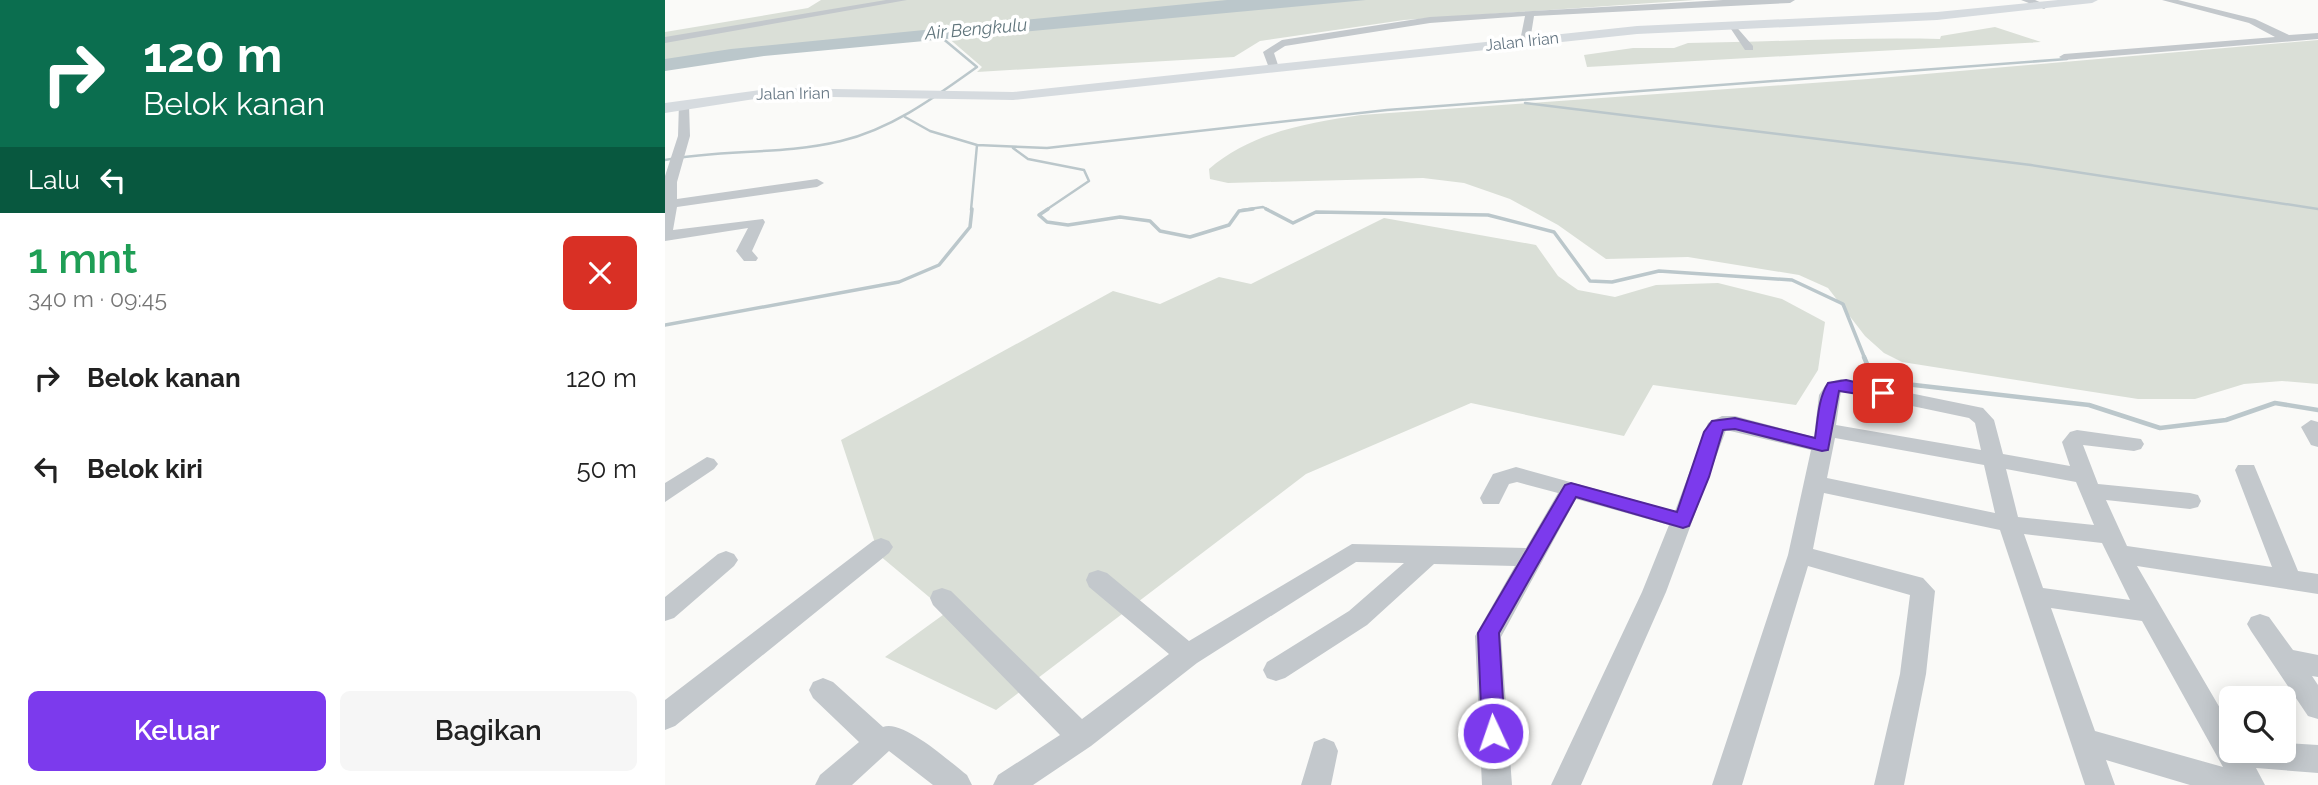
<!DOCTYPE html>
<html lang="id">
<meta charset="utf-8">
<style>
:root{--surface:#fff;--page:#f6f6f6;--text:#222;--muted:#767676;--accent:#7c3aed}
body{margin:0;font-family:Raleway,sans-serif;background:var(--page);color:var(--text);height:100vh;display:flex;flex-direction:column;font-size:26px;white-space:nowrap}
*{box-sizing:border-box;margin:0}
p{font-size:23px;color:var(--muted)}
.icon{flex:none;width:38px;height:38px;fill:none;stroke:currentColor;stroke-width:2;stroke-linecap:round;stroke-linejoin:round}
.map{position:relative;flex:1;overflow:hidden}
.side{display:flex;flex-direction:column;background:var(--surface);width:665px}
.side>*{flex:none}
.banner{background:#0b6e4f;color:#fff;overflow:hidden}
.fabs{position:absolute;left:1554px;top:686px;display:grid;gap:14px}
.fabs a{display:grid;place-items:center;width:77px;height:77px;border-radius:10px;background:var(--surface);box-shadow:0 4px 18px #0003;font-size:35px}
.pin{position:absolute;display:grid;place-items:center;width:60px;height:60px;color:#fff;margin:-30px;border-radius:14px;box-shadow:0 4px 10px #0006}
.me{position:absolute;width:77px;margin:-38px;rotate:357deg;stroke-linejoin:round;filter:drop-shadow(0 0 5px #0008)}
.turn{display:flex;align-items:center;gap:24px;height:147px;padding:0 28px;font-size:32px}
.turn .icon{width:91px;height:91px;stroke-width:2.5}
.turn b{display:block;font-size:49px;line-height:60px}
.then{display:flex;align-items:center;height:66px;padding:0 28px;background:#0003;gap:14px;font-size:26px}
.round{display:grid;place-items:center;flex:none;width:74px;height:74px;border-radius:10px;background:var(--page)}
.head{display:flex;align-items:center;justify-content:space-between;height:119px;padding:0 28px}
h1{font-size:42px;font-weight:600;line-height:52px;color:#1e9e55}
.primary-button{display:flex;gap:14px;margin-top:auto;padding:14px 28px}
.primary-button a{flex:1;height:80px;border-radius:10px;background:var(--accent);color:#fff;font-size:28px;font-weight:600;line-height:80px;text-align:center}
.primary-button a+a{background:var(--page);color:var(--text)}
ul{padding:0;list-style:none}
li{display:flex;align-items:center;gap:21px;height:91px;padding:0 28px}
li div{flex:1}
li b{display:block;font-size:26px}
li em{font-style:normal}
main{display:flex;flex:1;min-height:0}
.map>svg:first-child{display:block}
</style>
<main>
<section class="side">
<div class="banner">
<div class="turn"><svg class="icon" aria-label="right" viewBox="0 0 24 24"><path d="M7 20v-9h11M14 6l5 5-5 5"/></svg><div><b>120 m</b>Belok kanan</div></div>
<div class="then">Lalu<svg class="icon" aria-label="left" viewBox="0 0 24 24"><path d="M17 20v-9H6M10 6l-5 5 5 5"/></svg></div>
</div>
<div class="head"><div><h1>1 mnt</h1><p>340 m · 09:45</p></div><a class="round" style="background:#d93025;color:#fff"><svg class="icon" aria-label="close" viewBox="0 0 24 24"><path d="M6 6l12 12M18 6L6 18"/></svg></a></div>
<ul>
<li><svg class="icon" aria-label="right" viewBox="0 0 24 24"><path d="M7 20v-9h11M14 6l5 5-5 5"/></svg><div><b>Belok kanan</b></div><em>120 m</em></li>
<li><svg class="icon" aria-label="left" viewBox="0 0 24 24"><path d="M17 20v-9H6M10 6l-5 5 5 5"/></svg><div><b>Belok kiri</b></div><em>50 m</em></li>
</ul>
<div class="primary-button"><a>Keluar</a><a>Bagikan</a></div>
</section>
<div class="map">
<svg width="1653" height="785" viewBox="0 0 1653 785">
<rect width="100%" height="100%" fill="#fafaf8"/>
<!-- green -->
<path fill="#dadfd7" d="M 156,0 L 1030,0 L 739,20 L 595,41 L 569,57 L 312,72 L 317,67 L 281,36 L 0,63 L 0,32 L 143,8 Z
M 1330,27 L 1376,42 L 922,67 L 919,55 L 968,48 L 1009,48 L 1023,43 C 1108,42 1191,37 1275,39 L 1276,36 Z
M 1653,40 L 1653,384 L 1617,381 L 1579,384 L 1530,399 L 1473,399 L 1237,362 L 1219,353 L 1200,336 L 1163,288 L 1134,275 L 1023,257 L 941,259 L 893,225 L 845,199 L 799,183 L 758,178 L 563,183 L 545,179 L 544,169 C 587,132 642,123 696,115 L 1203,79 Z
M 719,218 L 871,245 L 893,276 L 913,290 L 950,297 L 991,285 L 1053,283 L 1117,299 L 1160,322 L 1153,370 L 1131,405 L 988,385 L 959,436 L 806,403 L 641,474 L 331,710 L 220,657 L 282,612 L 214,555 L 176,440 L 448,291 L 495,304 L 554,277 L 586,284 Z"/>
<!-- water -->
<path fill="#bbc7cb" d="M 562,0 L 701,0 L 99,56 L 0,71 L 0,59 L 66,49 Z"/>
<g fill="none" stroke-linecap="round" stroke-linejoin="round">
<!-- stream-far2 -->
<path stroke="#bbc7cb" stroke-width="2.5" d="M 860,103 L 1366,165 L 1653,209
M 240,117 L 265,131 L 312,145 L 306,210
M 312,145 L 382,148 L 722,110 L 1402,59
M 348,148 L 363,159 L 419,170 L 424,181 L 381,210
M 0,160 C 58,149 118,155 176,141 C 227,129 270,97 312,67 L 276,37
M 577,210 L 598,207 L 604,210"/>
<!-- stream-far1 -->
<path stroke="#bbc7cb" stroke-width="3.5" d="M 383,209 L 374,215 L 382,222 L 403,225 L 455,217 L 485,221 L 495,231 L 525,237 L 564,225 L 574,211 L 588,209
M 601,209 L 628,223 L 651,212 L 823,215 L 889,232 L 925,281 L 947,282 L 994,271 L 1127,280 L 1178,304 L 1200,359
M 0,325 L 234,282 L 274,265 L 305,227 L 307,209"/>
<!-- stream -->
<path stroke="#bbc7cb" stroke-width="4.5" d="M 1199,357 L 1205,371 L 1232,383 L 1424,405 L 1495,428 L 1561,420 L 1610,403 L 1653,410"/>
<!-- minor -->
<path fill="#c3c8cc" fill-rule="evenodd" d="M 221,0 L 242,0 L 0,43 L 0,37 Z
M 1058,0 L 1130,0 L 1125,3 L 869,16 L 865,41 L 860,44 L 855,41 L 860,16 L 765,23 L 620,46 L 609,53 L 614,68 L 609,71 L 604,68 L 598,52 L 617,40 L 765,17 Z
M 1356,0 L 1370,0 L 1384,6 L 1379,9 Z
M 1497,0 L 1513,0 L 1590,19 L 1624,35 L 1653,33 L 1653,39 L 1399,60 L 1394,57 L 1399,54 L 1610,37 L 1584,23 Z
M 1062,23 L 1068,23 L 1088,46 L 1088,50 L 1080,50 Z
M 14,103 L 24,105 L 25,136 L 12,182 L 12,199 L 152,179 L 159,183 L 152,187 L 12,207 L 8,230 L 98,219 L 100,222 L 87,251 L 93,258 L 91,261 L 79,261 L 71,251 L 83,228 L 0,241 L 0,176 L 13,136 Z
M 1176,379 L 1318,408 L 1329,420 L 1338,454 L 1405,466 L 1397,442 L 1405,432 L 1412,430 L 1476,439 L 1479,444 L 1476,449 L 1469,451 L 1418,445 L 1433,484 L 1525,493 L 1533,495 L 1536,501 L 1533,507 L 1525,509 L 1441,500 L 1462,546 L 1607,567 L 1570,470 L 1573,465 L 1589,465 L 1633,571 L 1653,574 L 1653,594 L 1472,566 L 1566,727 L 1566,751 L 1619,751 L 1619,743 L 1653,745 L 1653,773 L 1591,768 L 1600,785 L 1525,785 L 1441,760 L 1450,785 L 1420,785 L 1335,530 L 1159,493 L 1148,549 L 1258,578 L 1270,591 L 1261,674 L 1239,785 L 1209,785 L 1235,674 L 1245,595 L 1143,566 L 1077,785 L 1047,785 L 1123,555 L 1146,450 L 1061,430 L 1001,592 L 916,785 L 886,785 L 977,592 L 1004,525 L 911,499 L 836,637 L 847,785 L 817,785 L 810,636 L 850,566 L 769,564 L 702,625 L 620,678 L 611,681 L 602,678 L 598,670 L 602,662 L 684,611 L 739,563 L 691,562 L 532,663 L 426,746 L 368,785 L 328,785 L 333,775 L 395,735 L 268,605 L 265,598 L 268,591 L 277,588 L 286,591 L 417,719 L 504,654 L 424,587 L 421,580 L 424,573 L 433,570 L 442,573 L 524,641 L 687,544 L 861,548 L 893,493 L 852,482 L 844,484 L 834,504 L 818,504 L 815,498 L 828,474 L 851,467 L 1010,511 L 1043,423 L 1057,416 L 1070,416 L 1149,437 L 1154,395 L 1162,383 ZM 1176,391 L 1304,418 L 1310,423 L 1316,450 L 1171,425 ZM 1170,438 L 1319,465 L 1330,513 L 1162,478 ZM 1341,469 L 1411,482 L 1429,525 L 1353,517 ZM 1359,534 L 1437,543 L 1465,600 L 1378,588 ZM 1386,608 L 1477,621 L 1558,767 L 1430,731 Z
M 1646,420 L 1653,422 L 1653,447 L 1646,445 L 1636,427 Z
M 42,457 L 49,459 L 53,464 L 49,469 L 0,502 L 0,483 Z
M 216,538 L 224,541 L 228,547 L 224,553 L 10,726 L 0,730 L 0,700 L 208,541 Z
M 61,551 L 69,554 L 73,560 L 69,566 L 9,618 L 0,621 L 0,597 L 53,554 Z
M 1595,614 L 1604,617 L 1628,650 L 1653,655 L 1653,677 L 1647,676 L 1653,685 L 1653,719 L 1643,716 L 1586,631 L 1582,624 L 1586,617 Z
M 158,678 L 168,682 L 218,727 C 238,719 285,762 302,775 L 307,785 L 268,785 L 224,751 L 187,785 L 150,785 L 155,775 L 194,742 L 148,698 L 144,690 L 148,682 Z
M 659,738 L 669,742 L 673,751 L 666,785 L 636,785 L 649,742 Z"/>
<!-- major -->
<path fill="#d6dbdf" fill-rule="evenodd" d="M 1393,0 L 1433,0 L 1427,3 L 1272,20 L 972,34 L 348,100 L 109,96 L 0,113 L 0,103 L 109,88 L 348,92 L 972,26 L 1272,12 Z"/>
</g>
<!-- route -->
<path fill="#7c3aed" stroke="#51269a" stroke-width="2" d="M 1181,380 L 1224,390 L 1226,393 L 1218,398 L 1174,391 L 1163,450 L 1157,451 L 1070,429 L 1058,430 L 1044,477 L 1024,526 L 1018,528 L 911,497 L 834,633 L 840,733 L 837,741 L 828,744 L 820,741 L 817,733 L 813,633 L 900,485 L 906,483 L 1012,512 L 1039,432 L 1047,421 L 1070,418 L 1150,438 C 1153,419 1153,399 1163,383 Z"/>
<g text-anchor="middle" stroke-width="7" stroke-linejoin="round" paint-order="stroke">
<!-- far-street labels -->
<g font-size="16" fill="#657683" stroke="#fff">
<text transform="translate(857 41) rotate(-6)" y="6">Jalan Irian</text>
<text transform="translate(128 93) rotate(-1)" y="6">Jalan Irian</text>
</g>
<!-- far-water labels -->
<g font-size="18" font-style="italic" fill="#60757c" stroke="#fff">
<text transform="translate(311 29) rotate(-5)" y="6">Air Bengkulu</text>
</g>
</g>
</svg>
<div class="fabs">
<a><svg class="icon" aria-label="search" viewBox="0 0 24 24"><circle cx="10" cy="10" r="6"/><path d="M15 15l6 6"/></svg></a>
</div>
<div class="pin" style="left:1218px;top:393px;background:#d93025"><svg class="icon" aria-label="arrive" viewBox="0 0 24 24"><path d="M6 21V4h12l-3 4 3 4H6"/></svg></div>
<svg class="me" style="left:828px;top:733px" viewBox="-20 -20 40 40"><circle r="17" fill="#7c3aed" stroke="#fff" stroke-width="3"/><path d="M0-11L8 9 0 5-8 9z" fill="#fff"/></svg>
</div>
</main>
